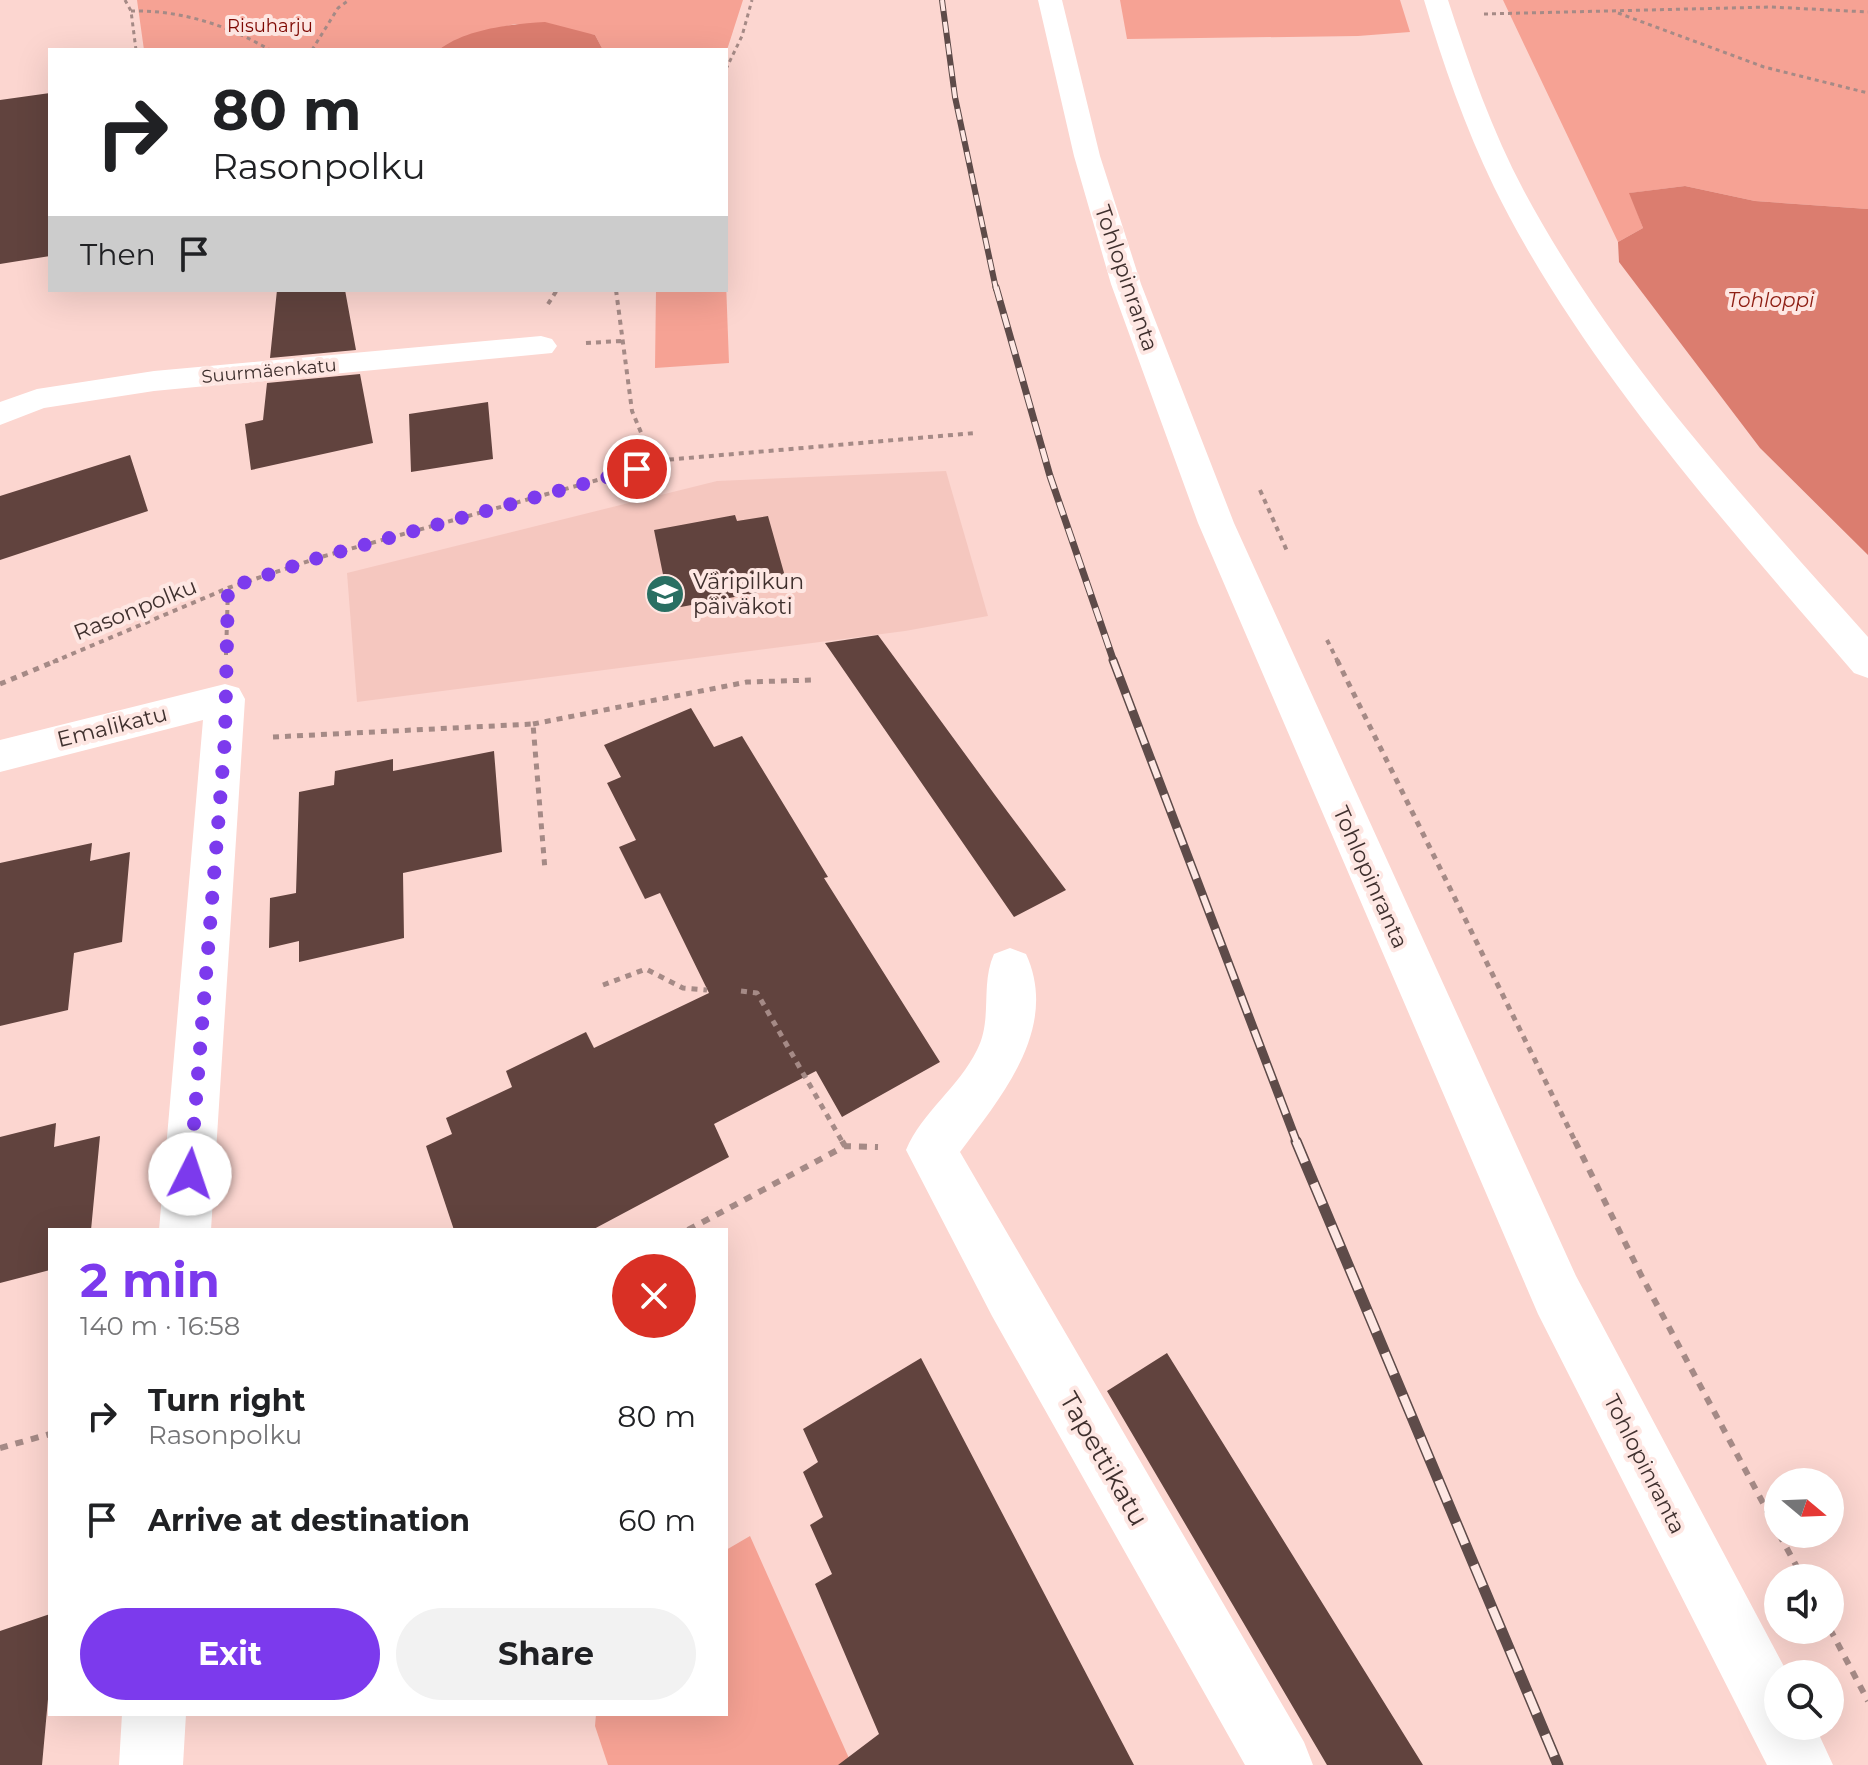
<!DOCTYPE html>
<meta charset="utf-8">
<style>
:root{--surface:#fff;--page:#f2f2f2;--text:#202124;--muted:#757577;--accent:#7c3aed}
body{margin:0;font-family:Montserrat,sans-serif;background:var(--page);color:var(--text);height:100vh;display:flex;flex-direction:column;font-size:30px;white-space:nowrap}
*{box-sizing:border-box;margin:0}
p{font-size:26px;color:var(--muted)}
.icon{flex:none;width:44px;height:44px;fill:none;stroke:currentColor;stroke-width:2;stroke-linecap:round;stroke-linejoin:round}
.map{position:relative;flex:1;overflow:hidden}
.sheet{position:absolute;left:48px;top:1228px;width:680px;height:488px;display:flex;flex-direction:column;background:var(--surface);border-radius:0px;box-shadow:0 8px 32px #0002}
.sheet>*{flex:none}
.top-card{position:absolute;left:48px;top:48px;width:680px;height:244px;border-radius:0px;box-shadow:0 8px 32px #0002;background:#fff;color:var(--text);overflow:hidden}
.needle{width:52px;rotate:109deg}
.buttons{position:absolute;left:1764px;top:1468px;display:grid;gap:16px}
.buttons a{display:grid;place-items:center;width:80px;height:80px;border-radius:50%;background:var(--surface);box-shadow:0 8px 32px #0002;font-size:40px}
.pin{position:absolute;display:grid;place-items:center;width:68px;height:68px;color:#fff;margin:-34px;border:4px solid #fff;border-radius:50%;box-shadow:0 2px 8px #0007}
.me{position:absolute;width:88px;margin:-44px;rotate:4deg;stroke-linejoin:round;filter:drop-shadow(0 0 6px #0008)}
.turn{display:flex;align-items:center;gap:28px;height:168px;padding:0 32px;font-size:36px}
.turn .icon{width:104px;height:104px;stroke-width:2.5}
.turn b{display:block;font-size:56px;line-height:68px}
.then{display:flex;align-items:center;height:76px;padding:0 32px;background:#0003;gap:16px;font-size:30px}
.round{display:grid;place-items:center;flex:none;width:84px;height:84px;border-radius:42px;background:var(--page)}
.summary{display:flex;align-items:center;justify-content:space-between;height:136px;padding:0 32px}
h1{font-size:48px;font-weight:700;line-height:60px;color:var(--accent)}
.cta{display:flex;gap:16px;margin-top:auto;padding:16px 32px}
.cta a{flex:1;height:92px;border-radius:48px;background:var(--accent);color:#fff;font-size:32px;font-weight:700;line-height:92px;text-align:center}
.cta a+a{background:var(--page);color:var(--text)}
ul{padding:0;list-style:none}
li{display:flex;align-items:center;gap:24px;height:104px;padding:0 32px}
li div{flex:1}
li b{display:block;font-size:30px}
li em{font-style:normal}
.map>svg:first-child{display:block}
</style>
<div class="map">
<svg width="1868" height="1765" viewBox="0 0 1868 1765">
<rect width="100%" height="100%" fill="#fcd6d0"/>
<!-- built -->
<path fill="#f5c7bf" d="M 946,471 L 988,616 L 905,631 L 357,702 L 347,573 L 717,481 Z"/>
<!-- green -->
<path fill="#f6a294" d="M 137,0 L 743,0 L 726,53 L 726,50 L 603,50 L 595,35 L 515,24 L 467,36 L 439,50 L 144,50 Z
M 1120,0 L 1400,0 L 1410,32 L 1358,36 L 1127,39 Z
M 1503,0 L 1868,0 L 1868,209 L 1755,201 L 1685,186 L 1630,193 L 1643,228 L 1618,242 Z
M 726,282 L 729,363 L 655,368 L 656,290 L 726,290 Z
M 750,1536 L 852,1765 L 608,1765 L 595,1726 L 596,1714 L 726,1714 L 726,1550 Z"/>
<!-- water -->
<path fill="#db7d6f" d="M 545,22 L 595,35 L 603,50 L 439,50 C 465,29 512,24 545,22 Z
M 1685,186 L 1755,201 L 1868,209 L 1868,555 L 1760,448 L 1619,262 L 1618,242 L 1643,228 L 1629,193 Z"/>
<!-- building -->
<path fill="#61433e" d="M 50,93 L 50,256 L 0,264 L 0,100 Z
M 277,290 L 345,290 L 356,350 L 270,358 Z
M 360,374 L 373,443 L 251,470 L 245,424 L 263,420 L 267,383 Z
M 488,402 L 493,459 L 411,472 L 409,414 Z
M 130,455 L 148,511 L 0,560 L 0,496 Z
M 735,515 L 737,521 L 768,516 L 788,587 L 670,609 L 654,530 Z
M 878,635 L 995,795 L 1066,890 L 1014,917 L 825,643 Z
M 691,708 L 714,747 L 742,736 L 828,877 L 824,878 L 940,1062 L 842,1117 L 816,1071 L 714,1124 L 729,1157 L 592,1230 L 454,1230 L 426,1146 L 452,1134 L 446,1118 L 512,1087 L 506,1071 L 586,1032 L 594,1048 L 709,993 L 660,893 L 645,899 L 619,847 L 636,840 L 607,783 L 621,777 L 604,745 Z
M 494,751 L 502,852 L 403,873 L 404,938 L 299,962 L 299,941 L 269,948 L 270,898 L 296,893 L 299,792 L 334,785 L 335,771 L 393,759 L 393,771 Z
M 92,843 L 90,861 L 130,852 L 122,942 L 74,953 L 68,1010 L 0,1026 L 0,863 Z
M 56,1123 L 54,1147 L 100,1136 L 91,1230 L 50,1230 L 50,1270 L 0,1283 L 0,1137 Z
M 1167,1353 L 1423,1765 L 1327,1765 L 1107,1391 Z
M 921,1358 L 1134,1765 L 838,1765 L 879,1734 L 815,1584 L 832,1574 L 810,1525 L 823,1517 L 803,1472 L 818,1462 L 803,1429 Z
M 50,1614 L 50,1677 L 42,1765 L 0,1765 L 0,1631 Z"/>
<g fill="none" stroke-linecap="round" stroke-linejoin="round">
<!-- path-far3 -->
<path stroke="#a58a86" stroke-width="3" stroke-dasharray="4 4" stroke-linecap="butt" d="M 125,0 L 131,11 L 136,50
M 131,11 C 181,10 227,25 270,50
M 1618,13 L 1764,67 L 1868,93
M 1484,14 L 1771,7 L 1868,12
M 312,50 L 338,8 L 349,0
M 726,69 L 742,36 L 752,0"/>
<!-- path-far2 -->
<path stroke="#a58a86" stroke-width="4" stroke-dasharray="5 5" stroke-linecap="butt" d="M 616,290 L 632,411 L 653,461
M 548,304 L 557,290
M 586,343 L 621,341
M 1260,490 L 1287,551
M 1327,640 L 1338,662
M 226,655 L 228,588
M 53,662 L 228,588 L 321,557 L 637,469 L 653,461 L 975,433"/>
<!-- path-far1 -->
<path stroke="#a58a86" stroke-width="5" stroke-dasharray="6 6" stroke-linecap="butt" d="M 1337,660 L 1576,1143
M 0,684 L 58,660
M 533,724 L 747,682 L 811,680
M 273,737 L 533,724 L 545,870
M 603,985 L 646,969 L 683,988 L 707,990
M 741,991 L 757,993 L 843,1143"/>
<!-- path -->
<path stroke="#a58a86" stroke-width="6" stroke-dasharray="8 8" stroke-linecap="butt" d="M 842,1141 L 845,1146
M 1575,1141 L 1641,1275 L 1778,1531
M 688,1230 L 845,1146 L 878,1147
M 0,1448 L 50,1434
M 1779,1534 L 1803,1578
M 1830,1629 L 1868,1701"/>
<!-- minor -->
<path fill="#fff" fill-rule="evenodd" d="M 1038,0 L 1062,0 L 1100,156 L 1141,284 L 1234,523 L 1576,1276 L 1788,1674 L 1778,1674 L 1778,1726 L 1815,1726 L 1833,1765 L 1767,1765 L 1538,1314 L 1198,523 L 1111,284 L 1074,156 Z
M 1424,0 L 1448,0 C 1469,65 1492,131 1524,191 C 1613,357 1744,498 1868,637 L 1868,678 L 1854,673 C 1727,525 1581,363 1494,187 C 1465,127 1443,64 1424,0 Z
M 541,336 L 552,339 L 557,346 L 552,353 L 154,391 L 44,408 L 0,425 L 0,402 L 37,389 L 154,371 Z
M 225,684 L 239,688 L 245,699 L 211,1230 L 159,1230 L 203,720 L 0,772 L 0,740 Z
M 1010,948 L 1026,954 C 1060,1028 1001,1097 960,1152 L 1304,1742 L 1313,1765 L 1245,1765 L 992,1316 L 906,1150 C 922,1112 959,1087 977,1050 C 993,1019 980,985 994,954 Z
M 122,1714 L 186,1714 L 183,1765 L 119,1765 Z"/>
<!-- rail-far3 casing -->
<g stroke="#5e4b49" stroke-width="6">
<path id="rail-far3" d="M 942,0 L 955,97 L 996,289"/>
</g>
<!-- rail-far2 casing -->
<g stroke="#5e4b49" stroke-width="7">
<path id="rail-far2" d="M 996,287 L 1050,476 L 1114,662"/>
</g>
<!-- rail-far1 casing -->
<g stroke="#5e4b49" stroke-width="9">
<path id="rail-far1" d="M 1113,660 L 1297,1143"/>
</g>
<!-- rail casing -->
<g stroke="#5e4b49" stroke-width="11">
<path id="rail" d="M 1296,1141 L 1558,1765"/>
</g>
<!-- rail-far3 -->
<use href="#rail-far3" stroke="#fee7e3" stroke-width="4" stroke-dasharray="11" stroke-linecap="butt"/>
<!-- rail-far2 -->
<use href="#rail-far2" stroke="#fee7e3" stroke-width="5" stroke-dasharray="14" stroke-linecap="butt"/>
<!-- rail-far1 -->
<use href="#rail-far1" stroke="#fee7e3" stroke-width="6" stroke-dasharray="18" stroke-linecap="butt"/>
<!-- rail -->
<use href="#rail" stroke="#fee7e3" stroke-width="8" stroke-dasharray="23" stroke-linecap="butt"/>
</g>
<g fill="none" stroke-linecap="round" stroke-linejoin="round">
<!-- route -->
<path stroke="#7c3aed" stroke-width="14" stroke-dasharray="0 25.2" d="M 190,1174 L 225,739 L 228,588 L 321,557 L 637,469"/>
</g>
<!-- icons -->
<defs>
<g id="school-disc" transform="scale(2)"><circle r="9.5" fill="#296f62" stroke="#fee7e3"/><path d="M0-5L7-2L0 1L-7-2ZM-4 1L0 2.5L4 1V4Q0 6-4 4Z" fill="#fff"/></g>
</defs>
<g fill-rule="evenodd">
<use href="#school-disc" x="665" y="594"/>
</g>
<g text-anchor="middle" stroke-width="8" stroke-linejoin="round" paint-order="stroke">
<!-- far-park labels -->
<g font-size="18" fill="#7f0903" stroke="#fee7e3">
<text x="270" y="32">Risuharju</text>
</g>
<!-- far-street labels -->
<g font-size="18" fill="#3f302e" stroke="#fee7e3">
<text transform="translate(269 371) rotate(-5)" y="6">Suurmäenkatu</text>
</g>
<!-- far-water labels -->
<g font-size="20" font-style="italic" fill="#8e1e13" stroke="#fee7e3">
<text x="1771" y="307">Tohloppi</text>
</g>
<!-- street labels -->
<g font-size="22" fill="#3f302e" stroke="#fee7e3">
<text transform="translate(1127 278) rotate(71)" y="8">Tohlopinranta</text>
<text transform="translate(135 609) rotate(-22)" y="8">Rasonpolku</text>
<text transform="translate(112 726) rotate(-14)" y="8">Emalikatu</text>
<text transform="translate(1371 877) rotate(66)" y="8">Tohlopinranta</text>
<text transform="translate(1645 1464) rotate(63)" y="8">Tohlopinranta</text>
</g>
<!-- poi labels -->
<g font-size="22" fill="#3f302e" stroke="#fee7e3" text-anchor="start">
<text x="693" y="589">Väripilkun<tspan x="693" dy="25">päiväkoti</tspan></text>
</g>
<!-- near-street labels -->
<g font-size="26" fill="#3f302e" stroke="#fee7e3">
<text transform="translate(1104 1459) rotate(60)" y="9">Tapettikatu</text>
</g>
</g>
</svg>
<div class="buttons">
<a><svg class="needle" viewBox="-14 -14 28 28"><path d="M0-13l5 13h-10z" fill="#e53935"/><path d="M0 13l5-13h-10z" fill="#757577"/></svg></a>
<a><svg class="icon" aria-label="sound" viewBox="0 0 24 24"><path d="M4 9h4l5-4v14l-5-4H4zM17 9q2 3 0 6"/></svg></a>
<a><svg class="icon" aria-label="search" viewBox="0 0 24 24"><circle cx="10" cy="10" r="6"/><path d="M15 15l6 6"/></svg></a>
</div>
<div class="pin" style="left:637px;top:469px;background:#d93025"><svg class="icon" aria-label="arrive" viewBox="0 0 24 24"><path d="M6 21V4h12l-3 4 3 4H6"/></svg></div>
<svg class="me" style="left:190px;top:1174px" viewBox="-20 -20 40 40"><circle r="19" fill="#fff"/><path d="M0-13L10 11 0 6-10 11z" fill="#7c3aed"/></svg>
<div class="top-card">
<div class="turn"><svg class="icon" aria-label="right" viewBox="0 0 24 24"><path d="M7 20v-9h11M14 6l5 5-5 5"/></svg><div><b>80 m</b>Rasonpolku</div></div>
<div class="then">Then<svg class="icon" aria-label="arrive" viewBox="0 0 24 24"><path d="M6 21V4h12l-3 4 3 4H6"/></svg></div>
</div>
<section class="sheet">
<div class="summary"><div><h1>2 min</h1><p>140 m · 16:58</p></div><a class="round" style="background:#d93025;color:#fff"><svg class="icon" aria-label="close" viewBox="0 0 24 24"><path d="M6 6l12 12M18 6L6 18"/></svg></a></div>
<ul>
<li><svg class="icon" aria-label="right" viewBox="0 0 24 24"><path d="M7 20v-9h11M14 6l5 5-5 5"/></svg><div><b>Turn right</b><p>Rasonpolku</p></div><em>80 m</em></li>
<li><svg class="icon" aria-label="arrive" viewBox="0 0 24 24"><path d="M6 21V4h12l-3 4 3 4H6"/></svg><div><b>Arrive at destination</b></div><em>60 m</em></li>
</ul>
<div class="cta"><a>Exit</a><a>Share</a></div>
</section>
</div>
